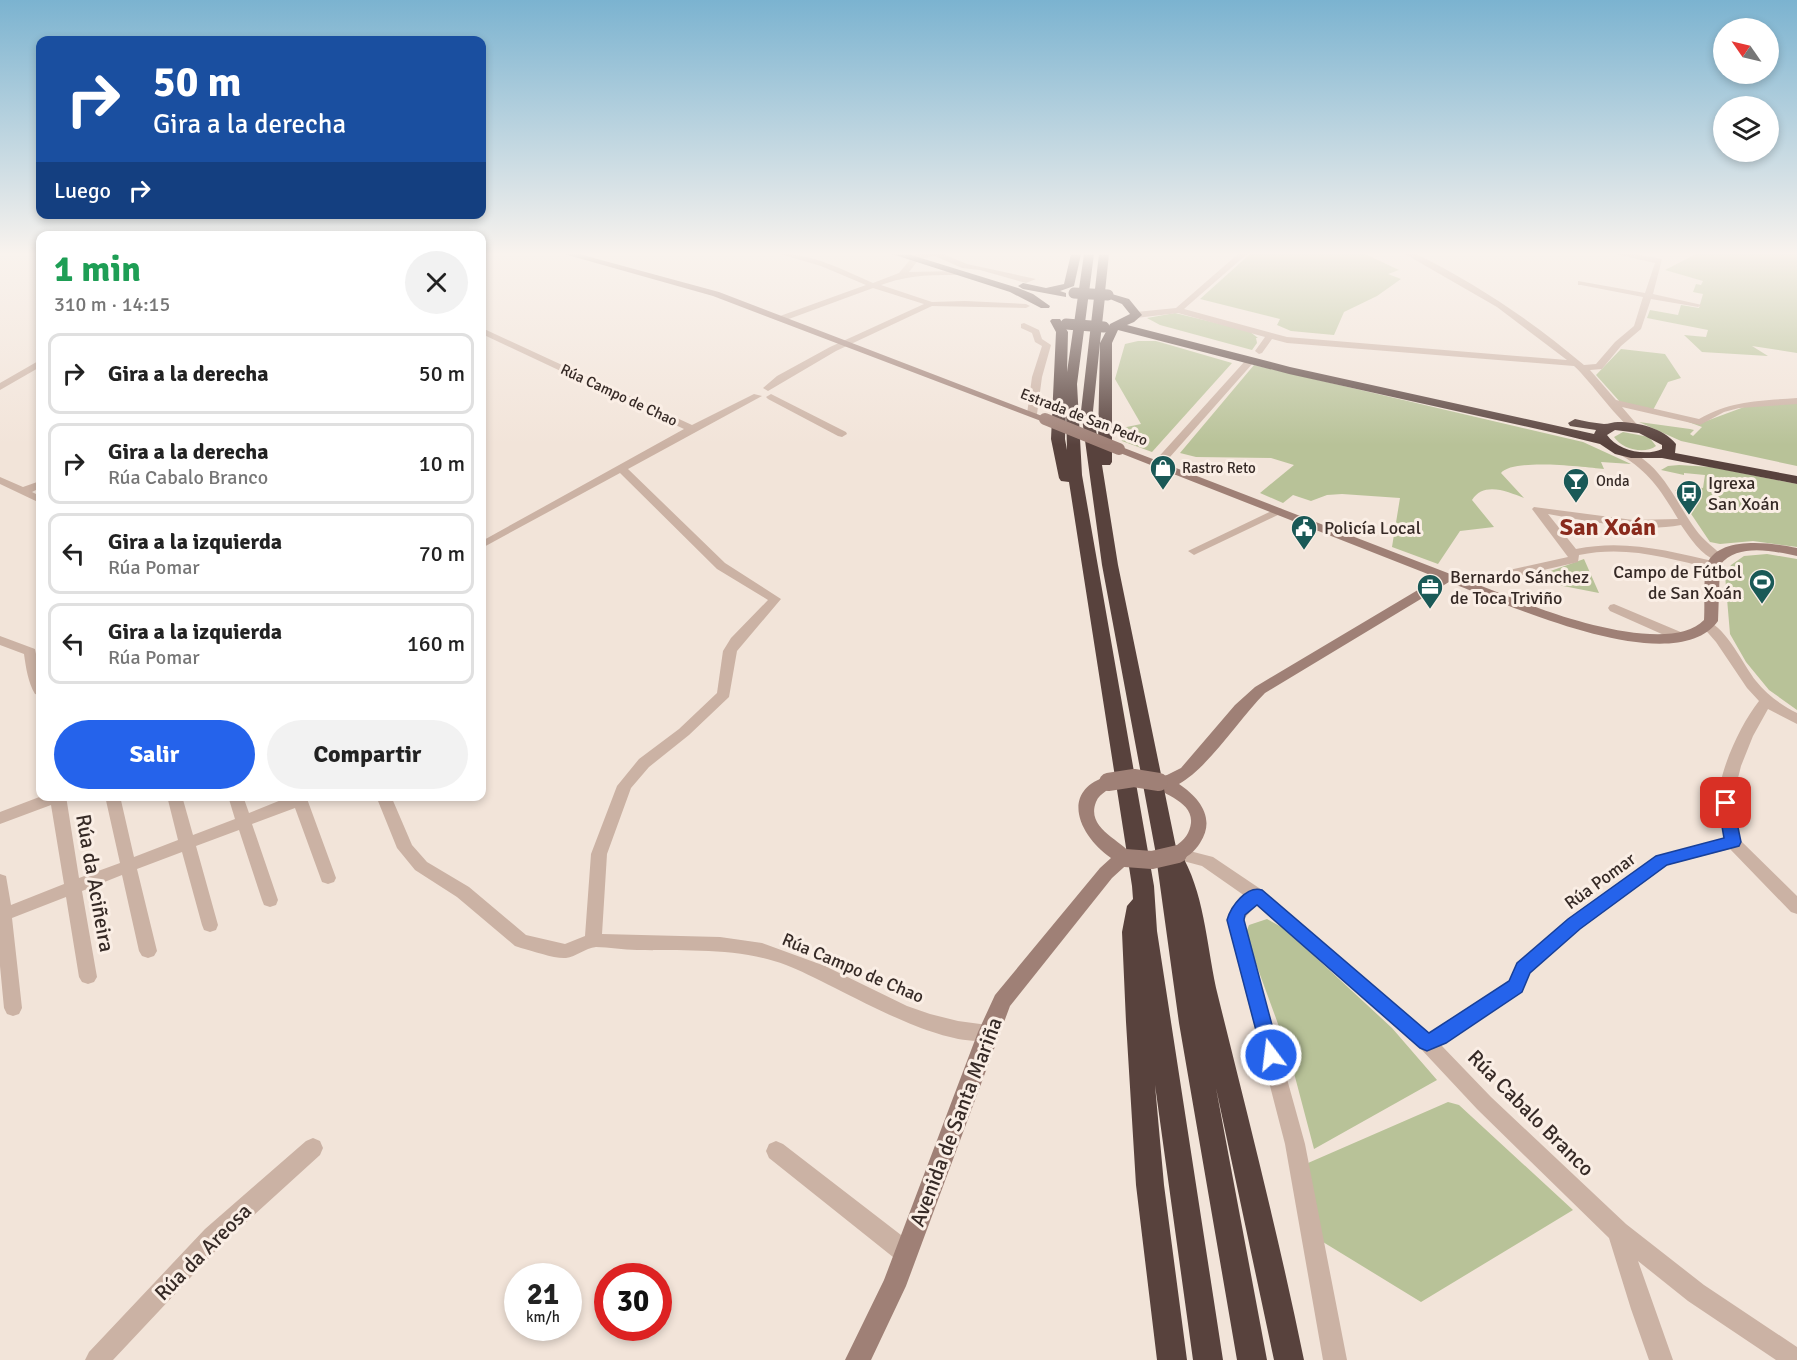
<!DOCTYPE html>
<html lang="es">
<meta charset="utf-8">
<style>
:root{--surface:#fff;--page:#f2f2f2;--text:#222;--muted:#767676;--line:#e0e0e0;--accent:#2563eb}
body{margin:0;font-family:Signika,sans-serif;background:var(--page);color:var(--text);height:100vh;display:flex;flex-direction:column;font-size:22px;white-space:nowrap}
*{box-sizing:border-box;margin:0}
p{font-size:20px;color:var(--muted)}
.icon{flex:none;width:33px;height:33px;fill:none;stroke:currentColor;stroke-width:2;stroke-linecap:round;stroke-linejoin:round}
.map{position:relative;flex:1;overflow:hidden}
.side{position:absolute;left:36px;top:231px;width:450px;height:570px;display:flex;flex-direction:column;background:var(--surface);border-radius:12px;box-shadow:0 3px 9px #0003}
.side>*{flex:none}
.banner{position:absolute;left:36px;top:36px;width:450px;height:183px;border-radius:12px;box-shadow:0 3px 9px #0003;background:#1a4fa0;color:#fff;overflow:hidden}
.needle{width:39px;rotate:304deg}
.controls{position:absolute;left:1713px;top:18px;display:grid;gap:12px}
.controls a{display:grid;place-items:center;width:66px;height:66px;border-radius:50%;background:var(--surface);box-shadow:0 3px 9px #0003;font-size:30px}
.speed{position:absolute;left:504px;top:1263px;display:flex;gap:12px;font-size:30px;font-weight:700;text-align:center}
.speed>*{display:grid;place-content:center;width:78px;height:78px;border-radius:50%;background:var(--surface);box-shadow:0 3px 9px #0003;line-height:1}
.speed small{font-size:15px;font-weight:400}
.speed .limit{border:9px solid #d22;background:#fff;color:#111}
.pin{position:absolute;display:grid;place-items:center;width:51px;height:51px;color:#fff;margin:-26px;border-radius:12px;box-shadow:0 3px 9px #0006}
.me{position:absolute;width:66px;margin:-33px;rotate:345deg;stroke-linejoin:round;filter:drop-shadow(0 0 4px #0008)}
.turn{display:flex;align-items:center;gap:21px;height:126px;padding:0 18px;font-size:27px}
.turn .icon{width:78px;height:78px;stroke-width:2.5}
.turn b{display:block;font-size:42px;line-height:51px}
.then{display:flex;align-items:center;height:57px;padding:0 18px;background:#0003;gap:12px;font-size:22px}
.round{display:grid;place-items:center;flex:none;width:63px;height:63px;border-radius:32px;background:var(--page)}
.headline{display:flex;align-items:center;justify-content:space-between;height:102px;padding:0 18px}
h1{font-size:36px;font-weight:800;line-height:45px;color:#1e9e55}
.primary-button{display:flex;gap:12px;margin-top:auto;padding:12px 18px}
.primary-button a{flex:1;height:69px;border-radius:36px;background:var(--accent);color:#fff;font-size:24px;font-weight:800;line-height:69px;text-align:center}
.primary-button a+a{background:var(--page);color:var(--text)}
ul{padding:0;list-style:none}
li{display:flex;align-items:center;gap:18px;height:81px;margin:0 12px 9px;padding:0 6px;border:3px solid var(--line);border-radius:12px}
li div{flex:1}
li b{display:block;font-size:22px}
li em{font-style:normal}
.map>svg:first-child{display:block}
</style>
<div class="map">
<svg width="1797" height="1360" viewBox="0 0 1797 1360">
<rect width="100%" height="100%" fill="#f2e4d9"/>
<!-- green -->
<path fill="#b8c298" d="M 1250,254 L 1365,254 L 1399,270 L 1388,274 L 1401,279 L 1377,296 L 1344,312 L 1334,335 L 1291,331 L 1277,325 L 1280,319 L 1200,299 Z
M 1696,254 L 1797,254 L 1797,353 L 1752,346 L 1768,356 L 1702,352 L 1684,335 L 1706,337 L 1708,330 L 1647,318 L 1650,310 L 1678,315 L 1681,305 L 1699,308 L 1703,294 L 1693,292 L 1696,284 L 1701,285 L 1703,281 L 1665,270 Z
M 1175,313 L 1249,331 L 1258,338 L 1256,338 L 1257,343 L 1252,350 L 1160,325 L 1147,318 Z
M 1138,341 L 1156,341 L 1232,363 L 1152,452 L 1122,441 L 1117,429 L 1141,424 L 1115,379 L 1125,344 Z
M 1621,349 L 1665,354 L 1681,378 L 1668,382 L 1652,412 L 1621,403 L 1596,375 Z
M 1254,365 L 1583,442 L 1631,464 L 1601,462 L 1604,469 C 1584,467 1513,458 1501,473 L 1524,498 C 1508,492 1484,481 1472,500 L 1494,527 L 1460,531 L 1438,564 L 1392,547 L 1400,498 L 1342,494 L 1327,495 L 1311,501 L 1293,495 L 1283,503 L 1260,493 L 1294,465 L 1271,458 L 1196,457 L 1180,453 Z
M 1797,403 L 1797,466 L 1681,441 L 1639,422 L 1690,429 L 1694,430 L 1690,434 L 1693,436 L 1702,427 L 1683,420 L 1701,423 L 1744,407 Z
M 1623,432 L 1649,437 L 1656,446 C 1644,455 1622,449 1614,437 Z
M 1679,465 L 1711,467 L 1797,484 L 1797,547 L 1753,541 L 1720,544 L 1710,542 L 1675,490 L 1694,492 L 1692,490 L 1696,490 L 1696,487 L 1703,488 L 1705,475 L 1684,473 L 1684,475 L 1661,470 L 1668,466 Z
M 1767,554 L 1797,559 L 1797,710 L 1769,690 L 1746,662 L 1730,634 L 1725,575 L 1731,565 L 1744,556 Z
M 1584,559 L 1599,593 L 1558,585 L 1545,573 Z
M 1267,919 L 1285,929 L 1392,1028 L 1437,1080 L 1314,1149 L 1289,1054 L 1247,939 L 1247,930 L 1249,925 Z
M 1448,1102 L 1459,1105 L 1573,1210 L 1421,1302 L 1323,1242 L 1308,1163 Z"/>
<g fill="none" stroke-linecap="round" stroke-linejoin="round">
<!-- street -->
<path fill="#cbb2a4" fill-rule="evenodd" d="M 780,254 C 814,254 843,270 873,283 L 899,273 L 914,255 L 919,254 L 943,254 L 967,264 L 1036,279 L 1026,283 L 980,270 L 962,268 L 935,256 L 919,259 L 909,272 L 958,271 L 962,273 L 958,275 C 928,275 909,275 881,285 L 932,302 L 965,301 L 1026,304 L 1030,306 L 1026,308 L 932,306 L 836,351 L 768,391 L 763,388 L 777,376 L 830,347 L 924,304 L 873,288 L 786,320 L 780,320 L 780,316 L 866,285 L 821,266 Z
M 1238,254 L 1247,254 L 1184,309 L 1287,337 L 1567,360 L 1497,307 L 1405,254 L 1416,254 C 1477,284 1532,321 1584,365 L 1596,364 L 1615,342 L 1634,326 L 1643,297 L 1581,285 L 1578,285 L 1578,281 L 1645,293 L 1655,263 L 1615,254 L 1634,254 L 1662,259 L 1653,294 L 1702,305 L 1698,307 L 1651,299 L 1641,329 L 1621,346 L 1602,369 L 1590,370 L 1616,400 L 1699,419 C 1732,400 1760,401 1797,398 L 1797,404 L 1739,408 L 1724,412 L 1700,425 L 1622,407 L 1640,428 L 1635,431 C 1622,426 1589,379 1574,366 L 1287,343 L 1272,339 L 1262,353 L 1259,354 L 1255,351 L 1265,337 L 1178,313 L 1136,318 L 1132,315 L 1136,312 L 1176,308 Z
M 1024,323 L 1039,330 L 1042,339 L 1051,345 L 1042,377 L 1037,414 L 1032,417 L 1027,414 L 1032,377 L 1042,346 L 1035,342 L 1032,333 L 1021,328 L 1021,324 Z
M 482,328 L 692,425 L 754,394 L 762,396 L 628,469 L 725,563 L 781,599 L 737,651 L 729,697 L 689,735 L 649,767 L 631,788 L 607,854 L 602,934 L 720,937 L 762,943 L 825,966 L 907,1006 L 930,1014 L 958,1021 L 995,1026 L 997,1032 L 995,1038 C 946,1056 834,983 786,965 C 738,947 687,951 637,950 C 623,950 609,947 596,947 C 585,948 576,957 566,958 C 555,959 533,951 521,948 L 515,946 L 457,897 L 415,870 L 397,848 L 376,796 L 391,796 L 412,845 L 427,862 L 469,887 L 526,935 L 565,944 L 585,936 L 591,854 L 617,786 L 639,759 L 679,729 L 717,693 L 723,651 L 731,638 L 768,600 L 717,569 L 620,473 L 482,548 L 482,541 L 684,429 L 482,334 Z
M 40,360 L 40,367 L 0,390 L 0,383 Z
M 1245,361 L 1253,363 L 1162,466 L 1154,466 L 1154,462 Z
M 771,394 L 846,432 L 847,434 L 842,437 L 838,436 L 768,399 L 766,397 Z
M 1621,448 C 1661,460 1674,500 1696,530 C 1704,541 1714,547 1723,557 L 1717,561 C 1701,555 1690,538 1681,525 C 1638,533 1591,521 1548,514 L 1576,549 C 1625,539 1669,551 1717,562 L 1719,565 L 1717,568 L 1713,569 C 1668,558 1626,545 1579,555 L 1578,562 L 1574,563 L 1482,584 L 1478,583 L 1476,580 L 1478,577 L 1568,557 L 1532,509 L 1534,507 L 1633,520 L 1678,519 C 1661,490 1647,469 1617,453 L 1617,449 Z
M 0,477 L 23,487 L 40,481 L 40,488 L 32,492 L 40,496 L 40,503 L 0,484 Z
M 1278,508 L 1282,509 L 1282,513 L 1198,553 L 1194,555 L 1188,551 Z
M 1614,604 L 1683,633 L 1684,636 L 1683,639 L 1673,639 L 1610,611 L 1608,608 L 1610,605 Z
M 1708,622 C 1726,627 1744,666 1756,681 C 1767,695 1781,705 1797,713 L 1797,724 L 1768,709 L 1753,736 L 1741,766 L 1734,794 L 1734,810 L 1740,840 L 1797,896 L 1797,914 L 1791,912 L 1730,849 L 1667,865 L 1580,929 L 1529,974 L 1521,991 L 1441,1045 L 1491,1097 L 1626,1224 L 1704,1285 L 1797,1347 L 1797,1360 L 1776,1360 L 1688,1301 L 1638,1261 L 1673,1360 L 1649,1360 L 1631,1309 L 1609,1238 L 1477,1109 L 1420,1048 L 1256,905 L 1243,920 L 1305,1144 L 1347,1360 L 1323,1360 L 1285,1144 L 1227,920 L 1232,907 L 1245,896 L 1202,866 L 1172,858 L 1170,854 L 1172,850 L 1178,848 L 1213,857 L 1262,890 L 1429,1033 L 1432,1031 L 1509,981 L 1517,964 L 1568,919 L 1656,856 L 1724,838 C 1722,828 1719,817 1718,806 C 1717,774 1740,725 1759,701 L 1747,688 L 1716,642 L 1702,626 Z
M 0,636 L 35,649 L 40,674 L 40,695 L 35,694 C 28,682 26,668 24,654 L 0,645 Z
M 42,796 L 66,796 L 79,878 L 120,863 L 105,796 L 120,796 L 134,857 L 178,840 L 167,796 L 182,796 L 193,835 L 235,819 L 228,796 L 243,796 L 249,813 L 291,796 L 306,796 L 336,878 L 334,882 L 328,884 L 322,882 L 295,808 L 252,824 L 278,900 L 276,905 L 270,907 L 264,905 L 262,900 L 239,830 L 196,846 L 218,925 L 216,930 L 210,932 L 204,930 L 202,925 L 182,852 L 137,869 L 157,951 L 154,956 L 148,958 L 142,956 L 139,951 L 122,875 L 82,891 L 97,977 L 94,982 L 88,984 L 82,982 L 79,977 L 66,897 L 12,918 L 22,1008 L 19,1014 L 13,1016 L 7,1014 L 4,1008 L 0,966 L 0,874 L 6,876 L 11,905 L 64,884 L 51,805 L 0,824 L 0,812 Z
M 313,1138 L 320,1141 L 323,1148 L 320,1155 L 221,1245 L 113,1360 L 85,1360 L 89,1352 L 205,1229 L 306,1141 Z
M 776,1141 L 783,1144 L 914,1245 L 917,1253 L 914,1261 L 906,1264 L 898,1261 L 769,1158 L 766,1151 L 769,1144 Z"/>
<!-- secondary -->
<path fill="#9f8076" fill-rule="evenodd" d="M 564,254 L 579,254 L 719,292 L 1050,419 L 1049,421 L 1041,421 L 713,296 Z
M 1119,446 L 1541,609 C 1577,622 1674,652 1704,620 C 1705,608 1703,574 1707,564 C 1719,535 1773,543 1797,548 L 1797,556 C 1772,551 1738,543 1720,565 L 1718,621 C 1674,682 1504,603 1449,582 L 1265,693 C 1239,719 1208,768 1179,784 C 1200,798 1216,819 1200,843 C 1195,851 1187,858 1178,861 L 1172,859 L 1169,854 C 1174,845 1184,842 1188,833 C 1203,801 1159,796 1151,782 L 1153,778 L 1167,775 L 1181,768 L 1235,705 L 1255,687 L 1438,578 L 1115,451 L 1113,449 Z
M 1108,776 L 1114,778 L 1116,782 C 1111,790 1100,792 1096,802 C 1085,830 1125,841 1134,858 L 1112,878 L 1010,1006 L 906,1286 L 871,1360 L 845,1360 L 884,1280 L 978,1032 L 995,995 L 1100,868 L 1111,858 C 1080,837 1058,791 1108,776 Z"/>
<!-- highway -->
<path fill="#58423d" fill-rule="evenodd" d="M 892,254 L 908,254 L 1018,288 L 1033,294 L 1050,306 L 1049,308 L 1041,308 L 1010,292 Z
M 1071,254 L 1081,254 L 1074,286 L 1060,291 L 1066,293 L 1066,297 L 1023,289 L 1018,286 L 1023,283 L 1046,288 L 1064,284 Z
M 1084,254 L 1094,254 L 1077,384 L 1082,475 L 1154,886 L 1157,931 L 1223,1360 L 1193,1360 L 1155,1085 L 1164,1185 L 1187,1360 L 1157,1360 L 1136,1185 L 1126,1022 L 1122,932 L 1127,906 L 1133,899 L 1132,886 L 1069,482 L 1061,481 L 1059,478 L 1051,439 L 1056,332 L 1050,321 L 1052,319 L 1060,319 L 1068,332 L 1067,372 ZM 1066,408 L 1067,450 L 1065,439 Z
M 1099,254 L 1109,254 L 1105,292 L 1129,299 L 1142,315 L 1134,322 L 1127,325 L 1290,367 L 1594,434 L 1596,430 L 1570,426 L 1568,423 L 1575,419 C 1584,421 1594,423 1604,424 C 1609,424 1613,422 1618,422 C 1638,422 1663,428 1676,444 L 1675,453 L 1797,476 L 1797,484 L 1662,458 L 1631,458 L 1615,454 L 1600,444 L 1555,433 L 1289,374 L 1118,330 L 1112,343 L 1112,462 L 1110,465 L 1102,465 L 1118,565 L 1178,857 L 1184,859 C 1206,901 1207,951 1218,996 C 1248,1117 1279,1238 1304,1360 L 1274,1360 L 1216,1088 L 1267,1360 L 1237,1360 L 1179,1023 L 1155,849 L 1102,565 L 1081,411 ZM 1105,297 L 1122,304 L 1130,314 L 1110,324 L 1100,343 ZM 1100,343 L 1098,442 L 1093,411 ZM 1615,430 L 1639,433 L 1662,445 L 1662,449 C 1645,457 1617,450 1607,435 Z"/>
<!-- secondary-bridge-far1 -->
<path stroke="#9f8076" stroke-width="12" d="M 1045,419 L 1119,449"/>
<!-- secondary-bridge -->
<path stroke="#9f8076" stroke-width="18" d="M 1108,782 L 1134,778 L 1159,782
M 1125,858 L 1152,860 L 1178,854"/>
<!-- highway-bridge -->
<path stroke="#58423d" stroke-width="11" d="M 1074,293 L 1108,295
M 1066,324 L 1104,327"/>
</g>
<!-- sky -->
<linearGradient id="sky" x2="0" y2="1"><stop stop-color="#7bb3d0"/><stop offset="0.57" stop-color="#f9f3ee"/><stop offset="1" stop-color="#f9f3ee" stop-opacity="0"/></linearGradient>
<rect width="1797" height="445" fill="url(#sky)"/>
<!-- route -->
<path fill="#2563eb" stroke="#184099" stroke-width="1.5" d="M 1726,798 L 1731,799 L 1733,803 L 1741,842 L 1739,846 L 1667,865 L 1580,929 L 1530,973 L 1522,992 L 1446,1043 L 1427,1051 L 1420,1048 L 1257,905 L 1245,915 L 1244,920 L 1280,1055 L 1278,1061 L 1271,1063 L 1264,1061 L 1227,920 C 1231,906 1247,885 1262,890 L 1429,1033 L 1509,981 L 1517,963 L 1568,919 L 1656,856 L 1724,838 L 1718,803 L 1720,799 Z"/>
<!-- icons -->
<defs>
<g id="shop-pin" transform="scale(1.35)"><path d="M0 17L-7.5 6A9.5 9.5 0 1 1 7.5 6Z" fill="#1a5957" stroke="#faeee5"/><path d="M-5-2.5h2.3a2.7 3.5 0 0 1 5.4 0H5L5.5 6h-11ZM-1.5-2.5h3a1.5 2.3 0 0 0-3 0Z" fill="#fff"/></g>
<g id="bar-pin" transform="scale(1.35)"><path d="M0 17L-7.5 6A9.5 9.5 0 1 1 7.5 6Z" fill="#1a5957" stroke="#faeee5"/><path d="M-6-5H6L.8 .8V4.5H3.5V6h-7V4.5H-.8V.8Z" fill="#fff"/></g>
<g id="bus-pin" transform="scale(1.35)"><path d="M0 17L-7.5 6A9.5 9.5 0 1 1 7.5 6Z" fill="#1a5957" stroke="#faeee5"/><path d="M-5-6H5V4H4V6H2V4H-2V6H-4V4H-5ZM-3.5-4V0h7V-4ZM-3.5 1.2v1.5H-2V1.2ZM2 1.2v1.5H3.5V1.2Z" fill="#fff"/></g>
<g id="civic-pin" transform="scale(1.35)"><path d="M0 17L-7.5 6A9.5 9.5 0 1 1 7.5 6Z" fill="#1a5957" stroke="#faeee5"/><path d="M-.6-6.5H3V-4.5H.6V-3L4-1V1h2V6H-6V1h2V-1L-.6-3ZM-1.2 2.5V6h2.4V2.5Z" fill="#fff"/></g>
<g id="stadium-pin" transform="scale(1.35)"><path d="M0 17L-7.5 6A9.5 9.5 0 1 1 7.5 6Z" fill="#1a5957" stroke="#faeee5"/><path d="M0-5a6.5 5 0 1 0 0 10a6.5 5 0 1 0 0-10ZM-3.5-1.8h7v3.6h-7Z" fill="#fff"/></g>
<g id="office-pin" transform="scale(1.35)"><path d="M0 17L-7.5 6A9.5 9.5 0 1 1 7.5 6Z" fill="#1a5957" stroke="#faeee5"/><path d="M-6-3h4V-5.5h4V-3h4V5H-6ZM-1-4.5V-3h2v-1.5ZM-6 0V1H6V0Z" fill="#fff"/></g>
</defs>
<g fill-rule="evenodd">
<use href="#shop-pin" x="1163" y="468"/>
<use href="#bar-pin" x="1576" y="481"/>
<use href="#bus-pin" x="1689" y="493"/>
<use href="#civic-pin" x="1304" y="528"/>
<use href="#stadium-pin" x="1762" y="582"/>
<use href="#office-pin" x="1430" y="587"/>
</g>
<g text-anchor="middle" stroke-width="6" stroke-linejoin="round" paint-order="stroke">
<!-- far-street labels -->
<g font-size="15" fill="#362a26" stroke="#faeee5">
<text transform="translate(619 395) rotate(25)" y="5">Rúa Campo de Chao</text>
<text transform="translate(1084 417) rotate(21)" y="5">Estrada de San Pedro</text>
</g>
<!-- far-poi labels -->
<g font-size="15" fill="#362a26" stroke="#faeee5" text-anchor="start">
<text x="1182" y="473">Rastro Reto</text>
<text x="1596" y="486">Onda</text>
</g>
<!-- poi labels -->
<g font-size="18" fill="#362a26" stroke="#faeee5" text-anchor="start">
<text x="1708" y="489">Igrexa<tspan x="1708" dy="21">San Xoán</tspan></text>
<text x="1324" y="534">Policía Local</text>
<text x="1742" y="578" text-anchor="end">Campo de Fútbol<tspan x="1742" dy="21">de San Xoán</tspan></text>
<text x="1450" y="583">Bernardo Sánchez<tspan x="1450" dy="21">de Toca Triviño</tspan></text>
</g>
<!-- street labels -->
<g font-size="18" fill="#362a26" stroke="#faeee5">
<text transform="translate(1600 881) rotate(-36)" y="6">Rúa Pomar</text>
<text transform="translate(853 968) rotate(23)" y="6">Rúa Campo de Chao</text>
</g>
<!-- near-street labels -->
<g font-size="21" fill="#362a26" stroke="#faeee5">
<text transform="translate(95 883) rotate(80)" y="7">Rúa da Aciñeira</text>
<text transform="translate(1531 1113) rotate(45)" y="7">Rúa Cabalo Branco</text>
<text transform="translate(956 1122) rotate(-69)" y="7">Avenida de Santa Mariña</text>
<text transform="translate(203 1252) rotate(-45)" y="7">Rúa da Areosa</text>
</g>
<!-- district labels -->
<g font-size="24" font-weight="bold" fill="#892a1c" stroke="#faeee5">
<text x="1608" y="535">San Xoán</text>
</g>
</g>
</svg>
<div class="controls">
<a><svg class="needle" viewBox="-14 -14 28 28"><path d="M0-13l5 13h-10z" fill="#e53935"/><path d="M0 13l5-13h-10z" fill="#767676"/></svg></a>
<a><svg class="icon" aria-label="layers" viewBox="0 0 24 24"><path d="M12 4l9 5-9 5-9-5zM3 14l9 5 9-5"/></svg></a>
</div>
<div class="speed"><div>21<small>km/h</small></div><div class="limit">30</div></div>
<div class="pin" style="left:1726px;top:803px;background:#d93025"><svg class="icon" aria-label="arrive" viewBox="0 0 24 24"><path d="M6 21V4h12l-3 4 3 4H6"/></svg></div>
<svg class="me" style="left:1271px;top:1055px" viewBox="-20 -20 40 40"><circle r="17" fill="#2563eb" stroke="#fff" stroke-width="3"/><path d="M0-11L8 9 0 5-8 9z" fill="#fff"/></svg>
<div class="banner">
<div class="turn"><svg class="icon" aria-label="right" viewBox="0 0 24 24"><path d="M7 20v-9h11M14 6l5 5-5 5"/></svg><div><b>50 m</b>Gira a la derecha</div></div>
<div class="then">Luego<svg class="icon" aria-label="right" viewBox="0 0 24 24"><path d="M7 20v-9h11M14 6l5 5-5 5"/></svg></div>
</div>
<section class="side">
<div class="headline"><div><h1>1 min</h1><p>310 m · 14:15</p></div><a class="round"><svg class="icon" aria-label="close" viewBox="0 0 24 24"><path d="M6 6l12 12M18 6L6 18"/></svg></a></div>
<ul>
<li><svg class="icon" aria-label="right" viewBox="0 0 24 24"><path d="M7 20v-9h11M14 6l5 5-5 5"/></svg><div><b>Gira a la derecha</b></div><em>50 m</em></li>
<li><svg class="icon" aria-label="right" viewBox="0 0 24 24"><path d="M7 20v-9h11M14 6l5 5-5 5"/></svg><div><b>Gira a la derecha</b><p>Rúa Cabalo Branco</p></div><em>10 m</em></li>
<li><svg class="icon" aria-label="left" viewBox="0 0 24 24"><path d="M17 20v-9H6M10 6l-5 5 5 5"/></svg><div><b>Gira a la izquierda</b><p>Rúa Pomar</p></div><em>70 m</em></li>
<li><svg class="icon" aria-label="left" viewBox="0 0 24 24"><path d="M17 20v-9H6M10 6l-5 5 5 5"/></svg><div><b>Gira a la izquierda</b><p>Rúa Pomar</p></div><em>160 m</em></li>
</ul>
<div class="primary-button"><a>Salir</a><a>Compartir</a></div>
</section>
</div>
